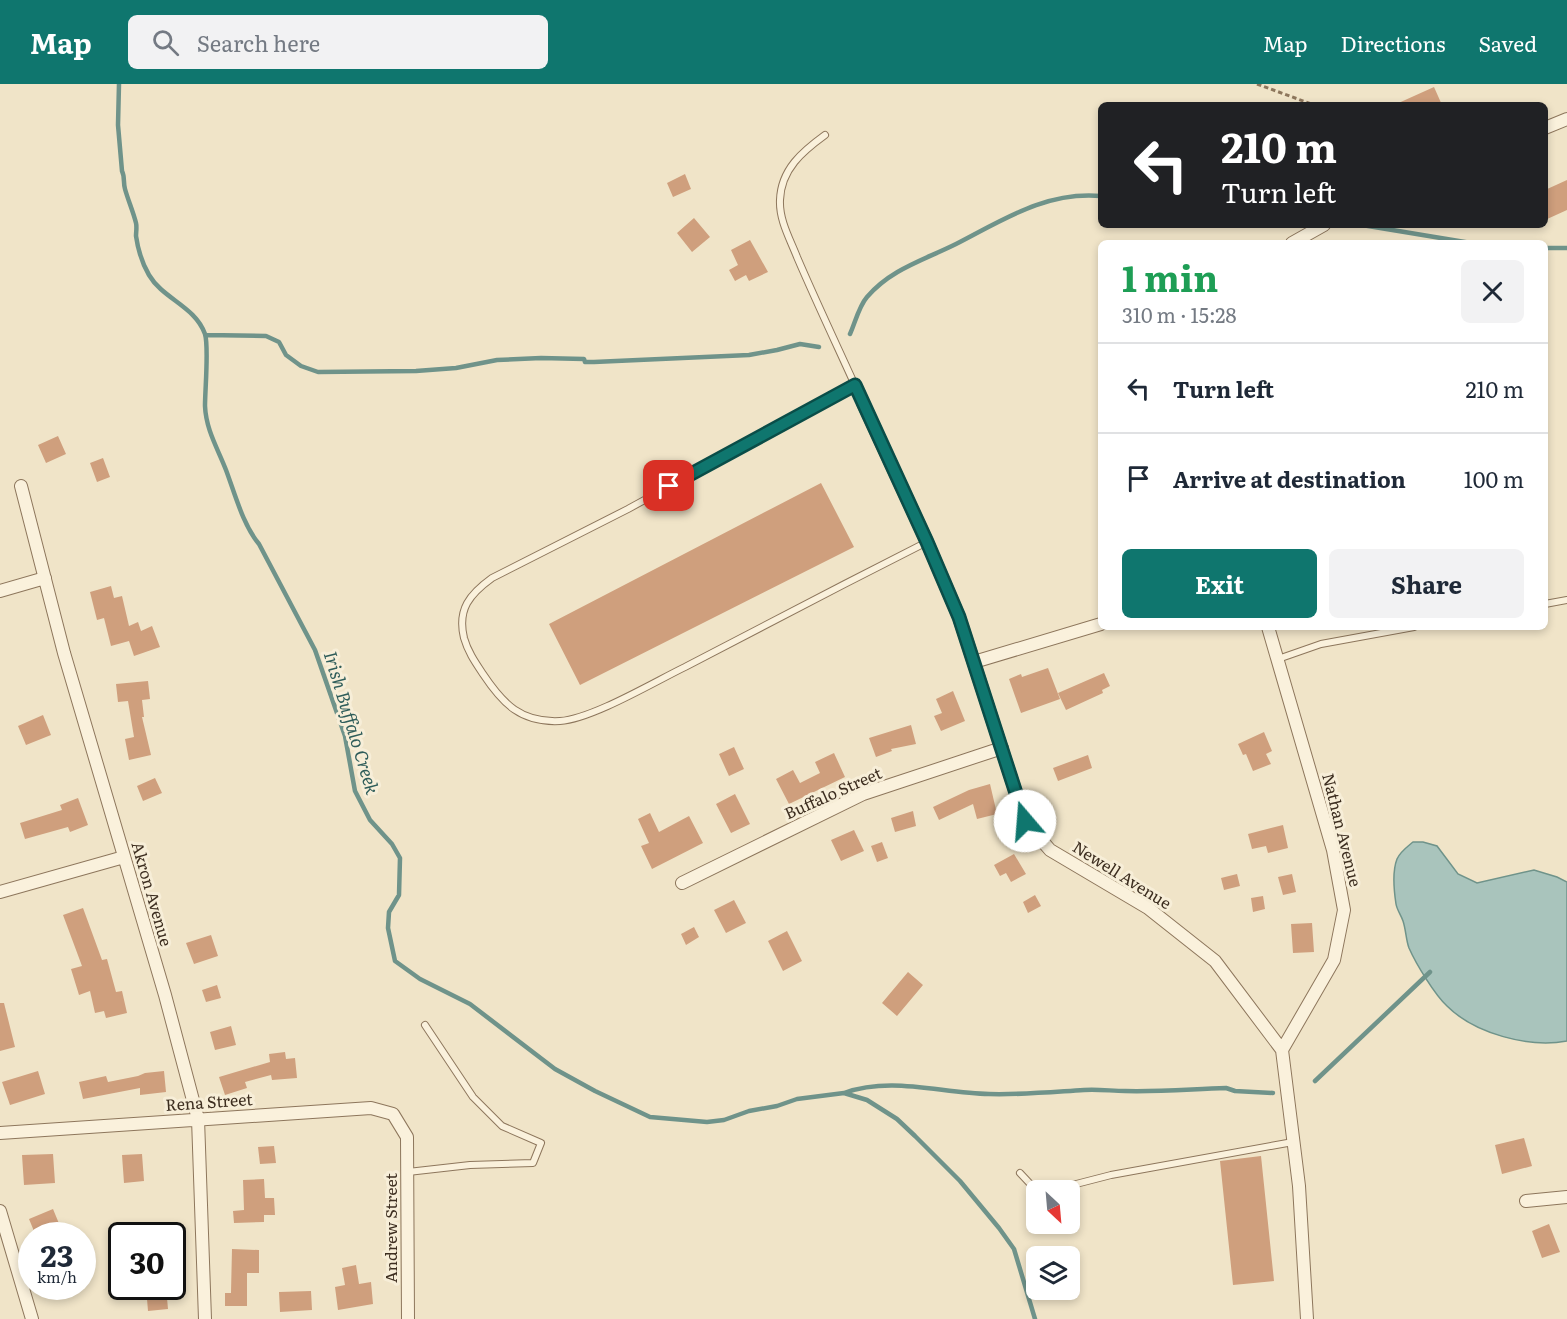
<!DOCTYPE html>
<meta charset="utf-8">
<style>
:root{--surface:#fff;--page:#f2f2f3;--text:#1f2937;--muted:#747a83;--line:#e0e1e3;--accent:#0f766e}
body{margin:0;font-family:Literata,serif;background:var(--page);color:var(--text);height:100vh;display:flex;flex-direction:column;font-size:22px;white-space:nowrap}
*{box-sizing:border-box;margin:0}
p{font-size:20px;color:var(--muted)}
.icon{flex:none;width:33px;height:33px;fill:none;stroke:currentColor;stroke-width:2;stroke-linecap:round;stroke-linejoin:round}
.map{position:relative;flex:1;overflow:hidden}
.panel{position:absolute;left:1098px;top:156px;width:450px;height:390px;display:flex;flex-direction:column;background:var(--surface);border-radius:9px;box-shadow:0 3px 9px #0003}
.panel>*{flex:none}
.guide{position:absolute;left:1098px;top:18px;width:450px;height:126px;border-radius:9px;box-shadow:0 3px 9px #0003;background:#202124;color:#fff;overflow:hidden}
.needle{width:39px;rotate:154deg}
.buttons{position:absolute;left:1026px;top:1096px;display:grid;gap:12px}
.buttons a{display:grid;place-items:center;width:54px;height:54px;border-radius:9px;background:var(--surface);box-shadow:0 3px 9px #0003;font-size:30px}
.speed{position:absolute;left:18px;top:1138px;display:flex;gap:12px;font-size:30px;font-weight:700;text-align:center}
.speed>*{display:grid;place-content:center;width:78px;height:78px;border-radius:50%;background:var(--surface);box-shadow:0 3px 9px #0003;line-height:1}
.speed small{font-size:15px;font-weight:400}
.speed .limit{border:3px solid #111;border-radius:9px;background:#fff;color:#111}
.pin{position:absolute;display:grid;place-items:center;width:51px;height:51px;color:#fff;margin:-26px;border-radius:12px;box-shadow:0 3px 9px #0006}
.me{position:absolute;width:66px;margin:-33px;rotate:342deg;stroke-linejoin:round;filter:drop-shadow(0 0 4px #0008)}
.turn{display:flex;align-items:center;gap:21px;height:126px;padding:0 24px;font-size:27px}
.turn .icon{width:78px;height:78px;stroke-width:2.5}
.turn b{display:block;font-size:42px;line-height:51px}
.round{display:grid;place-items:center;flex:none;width:63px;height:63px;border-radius:9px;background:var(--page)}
.headline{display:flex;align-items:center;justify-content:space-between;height:102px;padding:0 24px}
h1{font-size:36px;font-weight:700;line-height:45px;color:#1e9e55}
.button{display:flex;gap:12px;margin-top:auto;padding:12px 24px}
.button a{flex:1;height:69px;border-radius:9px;background:var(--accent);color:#fff;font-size:24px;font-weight:700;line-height:69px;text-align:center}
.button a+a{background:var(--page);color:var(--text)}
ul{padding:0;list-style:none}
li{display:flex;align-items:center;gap:18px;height:90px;padding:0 24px;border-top:2px solid var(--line)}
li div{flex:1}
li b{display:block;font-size:22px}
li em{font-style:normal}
header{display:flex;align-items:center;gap:36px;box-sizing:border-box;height:84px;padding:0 30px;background:var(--accent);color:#fff}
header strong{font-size:28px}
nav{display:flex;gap:33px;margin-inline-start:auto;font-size:21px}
.search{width:420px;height:54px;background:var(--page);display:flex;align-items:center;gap:15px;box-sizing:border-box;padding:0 21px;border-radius:9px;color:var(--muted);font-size:22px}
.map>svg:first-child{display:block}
</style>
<header>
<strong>Map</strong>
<div class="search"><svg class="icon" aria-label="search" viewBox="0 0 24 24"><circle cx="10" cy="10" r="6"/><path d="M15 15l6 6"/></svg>Search here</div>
<nav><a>Map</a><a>Directions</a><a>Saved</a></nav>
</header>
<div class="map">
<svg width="1567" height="1235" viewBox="0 0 1567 1235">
<rect width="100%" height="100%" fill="#f0e4c8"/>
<!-- water -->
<path fill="#a9c4bc" stroke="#6f938a" stroke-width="1.5" d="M 1413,758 L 1423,758 L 1437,762 L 1458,790 L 1477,799 L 1534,786 L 1557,793 L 1567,798 L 1567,957 C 1529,964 1475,950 1447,922 C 1435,911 1416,880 1409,864 C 1406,856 1406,846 1403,837 C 1401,831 1397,826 1396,820 C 1394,807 1392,788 1397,775 C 1400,768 1407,763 1413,758 Z"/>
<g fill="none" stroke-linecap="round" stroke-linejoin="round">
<!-- stream -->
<path stroke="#6f938a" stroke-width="4.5" d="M 119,0 L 118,41 L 122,87 C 125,93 123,98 125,105 C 128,116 133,127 136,139 C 137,143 136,148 136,152 C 138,166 142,179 149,191 C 163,215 195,222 205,250 C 209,263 205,305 205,322 C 206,346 218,365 226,386 C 235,410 243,441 259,460 L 315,566 L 345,652 L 355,707 L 370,736 L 392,760 L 400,774 L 399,811 L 389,828 L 388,844 L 395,877 L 420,895 L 470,920 L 555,985 L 595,1007 L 650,1033 L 707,1038 L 724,1036 L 749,1027 L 777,1022 L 797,1015 L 844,1009 L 867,1016 L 897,1035 L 915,1052 L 960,1097 L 999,1144 L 1014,1165 L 1035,1235
M 1362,141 L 1471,159
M 1545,164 L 1567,164
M 850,250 C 855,239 859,222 867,213 C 891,185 924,176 956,160 C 1003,136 1046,107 1101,112
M 206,251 L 266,252 L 279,258 L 286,271 L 301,282 L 318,288 L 416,287 L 456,284 L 497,276 L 541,274 L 584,275 L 585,278 L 594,278 L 749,271 L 777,266 L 800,260 L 819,263
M 1315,997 L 1430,888
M 844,1009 C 891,992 940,1009 989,1010 C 1021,1011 1052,1008 1084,1006 C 1098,1005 1112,1007 1125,1007 C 1159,1008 1192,1005 1226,1004 L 1235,1007 L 1273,1009"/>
</g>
<!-- building -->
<path fill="#cf9f7d" d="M 1434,3 L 1442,21 L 1394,21 Z
M 685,90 L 691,105 L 673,113 L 667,99 Z
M 1567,96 L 1567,126 L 1545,136 L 1545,106 Z
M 694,134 L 710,153 L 692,168 L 677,149 Z
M 750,156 L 768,188 L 749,197 L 746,191 L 735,197 L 729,186 L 738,181 L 731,166 Z
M 58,352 L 66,370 L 46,379 L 38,361 Z
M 103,374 L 110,393 L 97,398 L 90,379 Z
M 821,399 L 854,463 L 580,601 L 549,540 Z
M 111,502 L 114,514 L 122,512 L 129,542 L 138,538 L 141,547 L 152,542 L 160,563 L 134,572 L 129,557 L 111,562 L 104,534 L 97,536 L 90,508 Z
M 1048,584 L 1060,615 L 1021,629 L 1009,595 L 1021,590 L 1022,593 Z
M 1104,589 L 1110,602 L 1102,606 L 1103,609 L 1066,626 L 1058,609 Z
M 148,597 L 150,615 L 142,616 L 144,633 L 142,633 L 151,671 L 129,676 L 125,655 L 134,653 L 128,617 L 118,618 L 116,600 Z
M 953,607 L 965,637 L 941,647 L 934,632 L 942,629 L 936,615 Z
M 43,631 L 51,651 L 26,661 L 18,642 Z
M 911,641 L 916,660 L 891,665 L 892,667 L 876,673 L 869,654 Z
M 1264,648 L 1272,667 L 1266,670 L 1271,680 L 1253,687 L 1246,670 L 1243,671 L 1238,660 Z
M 734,663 L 744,685 L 729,692 L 719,670 Z
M 834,669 L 845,693 L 789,720 L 776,695 L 793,686 L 800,699 L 820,689 L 815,678 Z
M 1088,671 L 1092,684 L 1058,697 L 1053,684 Z
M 155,694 L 162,709 L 143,717 L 137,702 Z
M 990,700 L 997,730 L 977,735 L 973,720 L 939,736 L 933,723 L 969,706 Z
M 735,710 L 750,740 L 731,749 L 716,720 Z
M 78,714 L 88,741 L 70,748 L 68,743 L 25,755 L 20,739 L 62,726 L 60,721 Z
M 913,727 L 916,742 L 895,748 L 891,734 Z
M 650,729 L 659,748 L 689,732 L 703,759 L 652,785 L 641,762 L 649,759 L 638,735 Z
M 1283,741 L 1288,764 L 1268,769 L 1266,762 L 1252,765 L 1248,750 Z
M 854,746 L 864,767 L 841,777 L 831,756 Z
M 882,758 L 888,774 L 877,778 L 871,762 Z
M 1014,770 L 1026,790 L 1011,798 L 1006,789 L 1000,792 L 994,781 Z
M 1237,790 L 1240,802 L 1224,806 L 1221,794 Z
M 1292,790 L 1296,808 L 1283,811 L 1278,793 Z
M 1035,811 L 1041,822 L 1028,829 L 1023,818 Z
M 1263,812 L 1265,825 L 1253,828 L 1251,814 Z
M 734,816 L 746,839 L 726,849 L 714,826 Z
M 83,824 L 102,876 L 107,875 L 116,908 L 122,907 L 127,929 L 106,934 L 104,927 L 95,929 L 90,907 L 79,911 L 71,885 L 82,882 L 63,831 Z
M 1312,839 L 1314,868 L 1293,869 L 1291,840 Z
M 694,843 L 699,853 L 686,861 L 681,850 Z
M 787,847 L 802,877 L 783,887 L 768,857 Z
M 211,851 L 218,872 L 194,880 L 186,859 Z
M 908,888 L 923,901 L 897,932 L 882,919 Z
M 217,901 L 221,914 L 206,918 L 202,906 Z
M 0,919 L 4,919 L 15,963 L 0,967 Z
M 231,942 L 236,961 L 215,966 L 210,948 Z
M 285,968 L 286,975 L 295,974 L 297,994 L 272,996 L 271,991 L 245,998 L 247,1004 L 225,1011 L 219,993 L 270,978 L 269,970 Z
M 38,987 L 45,1010 L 10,1021 L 2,998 Z
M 164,987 L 166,1008 L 140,1011 L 140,1004 L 83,1015 L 79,998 L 106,992 L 108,998 L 138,992 L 145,989 Z
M 1524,1054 L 1532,1082 L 1502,1090 L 1495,1061 Z
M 274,1062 L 276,1079 L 260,1080 L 258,1063 Z
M 53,1070 L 55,1099 L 24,1101 L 22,1071 Z
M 142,1070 L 144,1097 L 124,1099 L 122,1071 Z
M 1261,1072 L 1274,1197 L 1233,1201 L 1220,1077 Z
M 264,1095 L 265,1114 L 274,1114 L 275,1131 L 264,1131 L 264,1138 L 234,1139 L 233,1127 L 244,1126 L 243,1096 Z
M 53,1125 L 60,1142 L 36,1152 L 29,1135 Z
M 1549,1140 L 1560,1168 L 1542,1174 L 1532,1147 Z
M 232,1165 L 259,1166 L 259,1189 L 247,1189 L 247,1222 L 225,1222 L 225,1209 L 231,1209 Z
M 356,1181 L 359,1200 L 371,1198 L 373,1220 L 338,1226 L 335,1203 L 345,1201 L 342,1184 Z
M 146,1203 L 166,1203 L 168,1225 L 148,1227 Z
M 311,1207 L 312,1226 L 280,1228 L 279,1208 Z"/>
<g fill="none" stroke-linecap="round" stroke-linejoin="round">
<!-- service casing -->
<g stroke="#8d765c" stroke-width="8">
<path id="service" d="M 825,51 C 803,67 781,85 780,116 C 779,136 790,155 797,173 C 818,222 841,270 863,319
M 855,301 L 628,425 L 492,494 C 470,510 457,525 464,554 C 468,568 475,578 483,590 C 503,620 521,639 560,637 C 592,635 654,598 685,583 C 765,541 846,499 927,458
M 1545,520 L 1567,516
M 1278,575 L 1321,560 L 1414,543
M 408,1088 L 470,1081 L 533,1079 L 541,1059 L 502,1042 L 473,1013 L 425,941
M 1020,1089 L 1035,1105 L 1046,1107
M 1049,1107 L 1111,1091 L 1293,1058"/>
</g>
<!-- minor casing -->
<g stroke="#8d765c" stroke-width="14">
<path id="minor" d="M 1545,44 L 1567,35
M 1292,159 L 1324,141
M 863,319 L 927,458 L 959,533 L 1025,737 L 1050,766 L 1148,824 L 1215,877 L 1282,966
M 21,402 L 64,569 L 165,911 L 198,1035 L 205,1235
M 0,507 L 45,494
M 1268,543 L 1333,766 L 1344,826 L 1334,876 L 1282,966 L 1299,1102 L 1307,1235
M 974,578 L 1101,540
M 682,799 L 863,710 L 1002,664
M 0,808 L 124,773
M 0,1049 L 371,1024 L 393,1030 L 407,1053 L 408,1235
M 1526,1117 L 1567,1113
M 0,1127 L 32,1235"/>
</g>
<!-- path -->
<path stroke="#8d765c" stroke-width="3" stroke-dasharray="4.5 3" stroke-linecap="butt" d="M 1257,0 L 1314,21"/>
<!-- service -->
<use href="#service" stroke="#faf1dc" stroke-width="6"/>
<!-- minor -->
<use href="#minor" stroke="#faf1dc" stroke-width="12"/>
</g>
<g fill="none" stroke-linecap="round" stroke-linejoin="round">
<!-- route casing -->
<g stroke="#0a4d48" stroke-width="15">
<path id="route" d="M 669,402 L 855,301 L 927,458 L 959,533 L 1025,737"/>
</g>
<!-- route -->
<use href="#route" stroke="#0f766e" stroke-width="10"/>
</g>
<g text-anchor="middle" stroke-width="6" stroke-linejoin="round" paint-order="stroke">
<!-- street labels -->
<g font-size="16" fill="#3d2e20" stroke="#f7eed8">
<text transform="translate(833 709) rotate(-24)" y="6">Buffalo Street</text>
<text transform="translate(1342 746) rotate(76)" y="6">Nathan Avenue</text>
<text transform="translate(1122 791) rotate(32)" y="6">Newell Avenue</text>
<text transform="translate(152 810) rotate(74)" y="6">Akron Avenue</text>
<text transform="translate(209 1018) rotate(-4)" y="6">Rena Street</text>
<text transform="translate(391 1144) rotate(-90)" y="6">Andrew Street</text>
</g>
<!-- water labels -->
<g font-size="18" font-style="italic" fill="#2f5d5a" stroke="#f7eed8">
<text transform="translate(351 639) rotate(73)" y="6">Irish Buffalo Creek</text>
</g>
</g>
</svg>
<div class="buttons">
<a><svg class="needle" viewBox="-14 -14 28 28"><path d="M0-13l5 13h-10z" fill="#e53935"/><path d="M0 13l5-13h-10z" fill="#747a83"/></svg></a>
<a><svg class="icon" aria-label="layers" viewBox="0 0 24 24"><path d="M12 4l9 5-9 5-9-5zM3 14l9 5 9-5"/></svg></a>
</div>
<div class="speed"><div>23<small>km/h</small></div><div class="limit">30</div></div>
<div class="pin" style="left:669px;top:402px;background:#d93025"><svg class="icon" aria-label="arrive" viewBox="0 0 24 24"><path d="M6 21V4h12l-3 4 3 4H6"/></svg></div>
<svg class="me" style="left:1025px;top:737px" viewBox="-20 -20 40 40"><circle r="19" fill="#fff"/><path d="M0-13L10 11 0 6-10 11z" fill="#0f766e"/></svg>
<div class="guide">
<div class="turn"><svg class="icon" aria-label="left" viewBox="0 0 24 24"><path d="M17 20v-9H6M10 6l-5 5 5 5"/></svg><div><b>210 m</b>Turn left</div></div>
</div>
<section class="panel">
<div class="headline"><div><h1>1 min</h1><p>310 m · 15:28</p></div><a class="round"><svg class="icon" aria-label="close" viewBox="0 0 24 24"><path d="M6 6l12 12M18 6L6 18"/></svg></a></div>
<ul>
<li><svg class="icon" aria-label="left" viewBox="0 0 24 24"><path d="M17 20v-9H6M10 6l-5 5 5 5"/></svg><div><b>Turn left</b></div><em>210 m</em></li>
<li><svg class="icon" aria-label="arrive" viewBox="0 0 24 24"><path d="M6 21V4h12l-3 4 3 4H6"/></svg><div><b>Arrive at destination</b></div><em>100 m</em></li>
</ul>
<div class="button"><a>Exit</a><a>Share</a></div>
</section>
</div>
